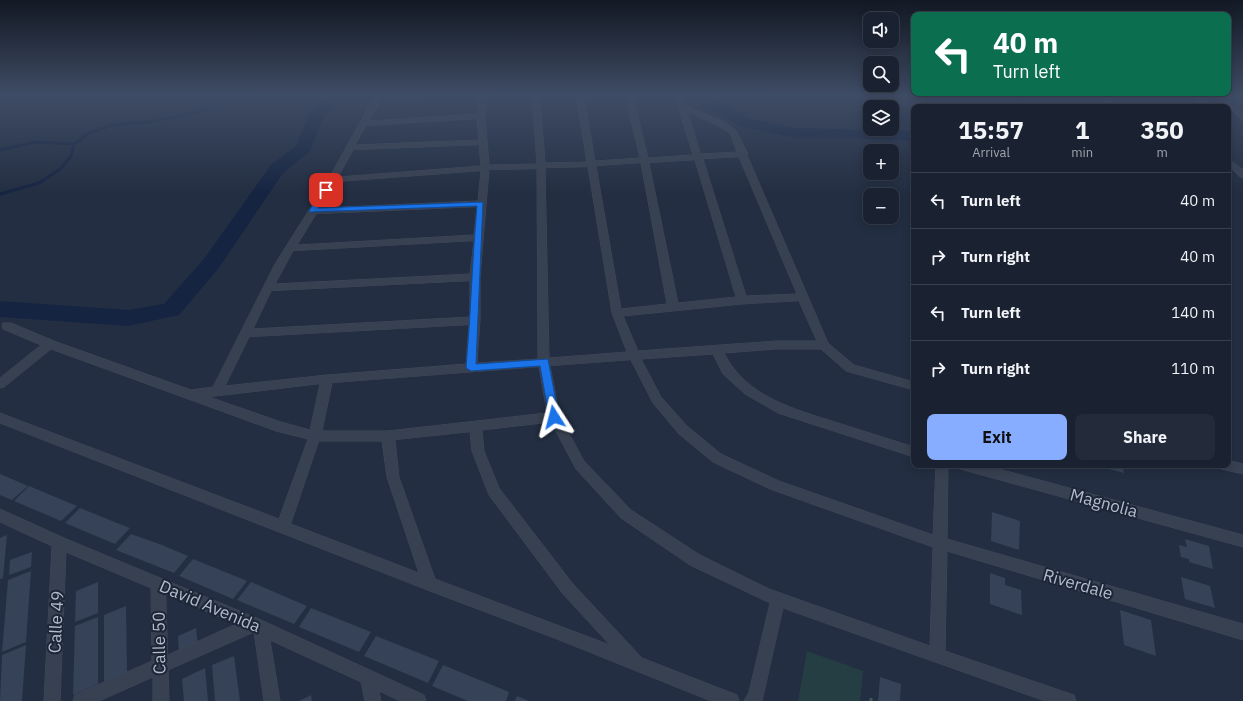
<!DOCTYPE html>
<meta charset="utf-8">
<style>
:root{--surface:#1a2232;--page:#232a3a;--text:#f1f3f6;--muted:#9fa4ac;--line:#383f4d;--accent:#86adff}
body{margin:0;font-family:"IBM Plex Sans",sans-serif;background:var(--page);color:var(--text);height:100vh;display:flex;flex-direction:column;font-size:15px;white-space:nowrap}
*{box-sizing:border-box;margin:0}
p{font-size:13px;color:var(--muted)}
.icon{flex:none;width:22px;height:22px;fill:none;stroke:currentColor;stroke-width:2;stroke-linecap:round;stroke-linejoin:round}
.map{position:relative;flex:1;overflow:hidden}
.side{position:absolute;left:911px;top:104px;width:320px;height:364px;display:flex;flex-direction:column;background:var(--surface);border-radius:8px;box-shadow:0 2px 10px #0003,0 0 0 1px var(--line)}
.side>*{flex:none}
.top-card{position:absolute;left:911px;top:12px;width:320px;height:84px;border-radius:8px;box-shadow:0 2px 10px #0003,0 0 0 1px var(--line);background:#0b6e4f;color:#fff;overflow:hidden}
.fabs{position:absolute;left:863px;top:12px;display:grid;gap:8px}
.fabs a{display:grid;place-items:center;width:36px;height:36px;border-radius:8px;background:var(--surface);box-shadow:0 2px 10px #0003,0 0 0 1px var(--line);font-size:20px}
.pin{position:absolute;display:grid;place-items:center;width:34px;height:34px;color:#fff;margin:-17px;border-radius:8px;box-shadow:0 2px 6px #0006}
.me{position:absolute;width:44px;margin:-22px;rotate:351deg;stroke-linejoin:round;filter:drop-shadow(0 0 3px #0008)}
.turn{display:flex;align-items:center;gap:14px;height:84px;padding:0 16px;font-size:18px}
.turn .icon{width:52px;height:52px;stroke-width:2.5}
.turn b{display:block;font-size:28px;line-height:34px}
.eta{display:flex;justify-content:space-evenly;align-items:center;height:68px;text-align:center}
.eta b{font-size:24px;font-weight:700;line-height:28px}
.primary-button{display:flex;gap:8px;margin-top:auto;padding:8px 16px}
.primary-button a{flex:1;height:46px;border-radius:8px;background:var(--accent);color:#111;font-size:16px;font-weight:700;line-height:46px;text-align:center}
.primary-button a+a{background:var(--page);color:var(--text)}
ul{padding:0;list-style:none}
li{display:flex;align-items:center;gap:12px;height:56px;padding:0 16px;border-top:1px solid var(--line)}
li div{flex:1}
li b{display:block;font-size:15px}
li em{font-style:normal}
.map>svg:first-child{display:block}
</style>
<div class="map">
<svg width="1243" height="701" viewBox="0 0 1243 701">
<rect width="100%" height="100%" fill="#232e42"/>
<!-- green -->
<path fill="#253e43" d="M 807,651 L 863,671 L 860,701 L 798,701 Z"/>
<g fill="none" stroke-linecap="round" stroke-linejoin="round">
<!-- stream -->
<path stroke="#152441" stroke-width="3" d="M 0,150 L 35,142 L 74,144
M 0,194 L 39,183 L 60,169 L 71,156 L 74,144 L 89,133 L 113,125 L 155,121 L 203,111 L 235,96"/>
<!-- river -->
<path fill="#152441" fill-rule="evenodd" d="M 327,96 L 344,96 L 324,116 L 309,152 L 283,173 L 218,269 L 179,315 L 128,326 L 0,317 L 0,301 L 128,310 L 164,304 L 204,259 L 271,165 L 296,146 L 309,114 Z
M 693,96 L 709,96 L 751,119 L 796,128 L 914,131 L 914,141 L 851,138 L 796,138 L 740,126 L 697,102 Z
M 1013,96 L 1029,96 L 1026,107 L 1010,107 Z"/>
</g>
<!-- building -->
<path fill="#354258" d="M 1097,465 L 1122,465 L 1124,473 L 1097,466 Z
M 0,474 L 5,476 L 28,486 L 12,500 L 0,495 Z
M 29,486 L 77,506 L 61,521 L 14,501 Z
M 80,508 L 117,523 L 130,528 L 115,544 L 65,523 Z
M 992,512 L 1020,521 L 1019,550 L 991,541 Z
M 131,534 L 162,545 L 188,556 L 174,573 L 116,550 Z
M 7,535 L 3,578 L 0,579 L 0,538 Z
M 1185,539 L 1209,546 L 1213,569 L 1189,562 L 1189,559 L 1181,557 L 1179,545 L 1187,547 Z
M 32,552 L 31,567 L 9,575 L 10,560 Z
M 193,559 L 240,578 L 247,581 L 233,599 L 179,576 Z
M 31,571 L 26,642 L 2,652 L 8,580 Z
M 990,573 L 1005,578 L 1005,585 L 1021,590 L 1022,615 L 990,604 Z
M 1181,577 L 1210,586 L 1215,608 L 1185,599 Z
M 98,582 L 98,613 L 75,622 L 76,591 Z
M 251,582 L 307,606 L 294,624 L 237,600 Z
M 126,606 L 127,672 L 104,682 L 104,615 Z
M 311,608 L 371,632 L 359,652 L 299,627 Z
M 1120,610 L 1151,620 L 1156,656 L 1124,645 Z
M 98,617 L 98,684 L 73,695 L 75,626 Z
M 196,628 L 198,646 L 179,654 L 178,636 Z
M 376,636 L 439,661 L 428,683 L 364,656 Z
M 26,645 L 22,701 L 0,701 L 2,655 Z
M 234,656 L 240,701 L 215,701 L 212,665 Z
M 443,665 L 509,692 L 506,701 L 468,701 L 432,686 Z
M 205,668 L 208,701 L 184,701 L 182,679 Z
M 880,677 L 901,684 L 900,701 L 878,701 Z
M 311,695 L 312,701 L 299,701 Z
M 517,696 L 529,701 L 515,701 Z"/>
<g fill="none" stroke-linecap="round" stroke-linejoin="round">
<!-- service casing -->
<g stroke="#414a5b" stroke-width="5">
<path id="service" d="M 1220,96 L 1243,118
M 1109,101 L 1111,107"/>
</g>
<!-- minor casing -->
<g stroke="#414a5b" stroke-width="1">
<path id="minor" d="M 375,96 L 426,96 L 422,98 L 381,100 L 369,121 L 477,114 L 479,96 L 487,96 L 485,116 L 489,165 L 537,164 L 532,96 L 540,96 L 545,163 L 587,162 L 576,96 L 584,96 L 595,161 L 640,158 L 625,96 L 633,96 L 648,158 L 693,155 L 675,96 L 683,96 L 686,106 L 724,122 L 736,130 L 748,154 L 747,155 L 828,343 L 854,365 L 914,382 L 914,390 L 846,371 L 821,349 L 776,349 L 724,353 C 746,397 794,409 838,423 C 863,431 889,439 914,447 L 914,457 L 778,413 L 745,394 L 723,374 L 713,354 L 641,359 L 661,397 L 687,426 L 721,454 L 779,481 L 933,535 L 936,465 L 948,465 L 947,539 L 1243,624 L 1243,640 L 947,551 L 945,651 L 1068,693 L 1074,695 L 1076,701 L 1045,701 L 783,608 L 762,701 L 744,701 L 749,692 L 770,603 L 690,565 L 621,518 L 576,469 L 551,422 L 482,430 L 484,451 L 499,488 L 573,584 L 642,658 L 737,695 L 739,701 L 711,701 L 557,639 L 430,591 L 0,423 L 0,413 L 279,519 L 308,439 L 276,431 L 51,349 L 4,387 L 0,388 L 0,378 L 41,345 L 3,329 L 2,326 L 3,323 L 11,323 L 54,341 L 191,390 L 213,387 L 275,264 L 328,180 ZM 688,112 L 718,126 L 730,133 L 737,152 L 701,154 ZM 477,119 L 479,140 L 355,145 L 366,126 ZM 479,145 L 481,166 L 338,177 L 353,150 ZM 739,157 L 797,294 L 746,296 L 703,159 ZM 695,160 L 736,297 L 678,303 L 649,163 ZM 641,163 L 667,304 L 621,309 L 596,166 ZM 588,167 L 612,313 L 627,352 L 549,358 L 545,168 ZM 537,169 L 538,359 L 477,363 L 480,321 L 480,277 L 489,170 ZM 481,171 L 478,201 L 319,208 L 335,182 ZM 477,207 L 474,235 L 297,245 L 316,214 ZM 474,241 L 470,274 L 275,284 L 293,251 ZM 470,281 L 470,317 L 253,329 L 271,291 ZM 799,301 L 817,341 L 776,341 L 638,351 L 623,316 L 742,304 ZM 469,325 L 466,364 L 327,375 L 225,386 L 249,337 ZM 631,360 L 653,403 L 679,434 L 713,462 L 770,489 L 933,547 L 930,646 L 769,589 L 700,555 L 631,510 L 584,461 L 560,417 L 550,366 ZM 539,367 L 547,413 L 388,431 L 322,431 L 332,383 ZM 320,384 L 310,430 L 281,422 L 209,397 ZM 470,432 L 472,451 L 489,495 L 563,594 L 610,645 L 435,579 L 399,477 L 395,440 ZM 319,441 L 382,441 L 387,477 L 419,573 L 291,524 Z
M 1193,96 L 1201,96 L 1211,107 L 1203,107 Z
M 1228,158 L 1243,170 L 1243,178 L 1240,177 L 1228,165 Z
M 1228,460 L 1243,464 L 1243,474 L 1221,469 L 1219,465 L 1228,465 Z
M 958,465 L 984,465 L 1243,535 L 1243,547 L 964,470 L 960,469 Z
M 0,509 L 64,538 L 259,619 L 424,695 L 426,701 L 400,701 L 379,691 L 381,701 L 365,701 L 361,682 L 270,640 L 280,701 L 264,701 L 254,632 L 168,670 L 169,701 L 153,701 L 153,677 L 99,701 L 73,701 L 75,695 L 152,661 L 151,588 L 66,552 L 60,701 L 44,701 L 52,546 L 0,522 ZM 166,594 L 236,624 L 168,655 Z"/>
</g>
<!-- path -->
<path stroke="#3e575b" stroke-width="3" stroke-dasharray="4 4" stroke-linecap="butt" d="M 871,698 L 871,701"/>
<!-- service -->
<use href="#service" stroke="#384151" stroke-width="4"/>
<!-- minor -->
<use href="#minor" fill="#384151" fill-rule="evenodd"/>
</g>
<!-- sky -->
<linearGradient id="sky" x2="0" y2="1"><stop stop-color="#131924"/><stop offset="0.49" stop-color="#3f4c65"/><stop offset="1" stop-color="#3f4c65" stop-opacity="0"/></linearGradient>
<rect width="1243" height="194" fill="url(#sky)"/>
<!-- route -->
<path fill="#1a73e8" stroke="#114b97" d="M 323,188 L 330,190 L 318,208 L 483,202 L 476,364 L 548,359 L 559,417 L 557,420 L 550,420 L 549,417 L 540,366 L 471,371 L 466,368 C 471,314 472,260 477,206 L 310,212 L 309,211 Z"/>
<g text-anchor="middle" stroke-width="4" stroke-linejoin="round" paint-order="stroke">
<!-- near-street labels -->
<g font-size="17" fill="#b4bccc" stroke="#1c2637">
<text transform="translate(1104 503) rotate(15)" y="6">Magnolia</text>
<text transform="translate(1078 584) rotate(16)" y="6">Riverdale</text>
<text transform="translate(210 606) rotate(23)" y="6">David Avenida</text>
<text transform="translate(56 622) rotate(-87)" y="6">Calle 49</text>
<text transform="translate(159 643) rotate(-91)" y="6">Calle 50</text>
</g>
</g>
</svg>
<div class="fabs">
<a><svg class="icon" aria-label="sound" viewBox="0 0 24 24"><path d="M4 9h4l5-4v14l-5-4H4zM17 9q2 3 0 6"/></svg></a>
<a><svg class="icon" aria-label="search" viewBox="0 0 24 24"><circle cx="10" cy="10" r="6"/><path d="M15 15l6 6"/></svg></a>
<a><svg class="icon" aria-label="layers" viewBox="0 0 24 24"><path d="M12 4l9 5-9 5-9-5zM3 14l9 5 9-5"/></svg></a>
<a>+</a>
<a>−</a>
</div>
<div class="pin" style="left:326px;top:190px;background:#d93025"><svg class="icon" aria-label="arrive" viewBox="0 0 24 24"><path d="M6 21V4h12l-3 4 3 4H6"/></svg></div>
<svg class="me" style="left:554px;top:417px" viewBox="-20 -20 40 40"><path d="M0-17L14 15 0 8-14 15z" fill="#1a73e8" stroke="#fff" stroke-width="4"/></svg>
<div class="top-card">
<div class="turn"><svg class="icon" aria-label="left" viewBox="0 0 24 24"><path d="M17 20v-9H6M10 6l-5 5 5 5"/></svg><div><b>40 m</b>Turn left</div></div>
</div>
<section class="side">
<div class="eta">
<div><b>15:57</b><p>Arrival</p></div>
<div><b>1</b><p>min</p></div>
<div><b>350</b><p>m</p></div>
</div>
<ul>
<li><svg class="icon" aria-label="left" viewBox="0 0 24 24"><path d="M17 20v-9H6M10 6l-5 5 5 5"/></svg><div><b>Turn left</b></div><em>40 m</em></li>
<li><svg class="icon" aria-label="right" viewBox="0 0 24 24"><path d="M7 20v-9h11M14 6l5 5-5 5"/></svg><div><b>Turn right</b></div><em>40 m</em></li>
<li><svg class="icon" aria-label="left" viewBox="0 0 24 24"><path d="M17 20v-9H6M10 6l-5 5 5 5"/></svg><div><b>Turn left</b></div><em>140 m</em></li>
<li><svg class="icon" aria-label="right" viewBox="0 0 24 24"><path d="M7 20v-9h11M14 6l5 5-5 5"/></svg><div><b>Turn right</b></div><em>110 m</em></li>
</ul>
<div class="primary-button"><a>Exit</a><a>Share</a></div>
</section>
</div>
